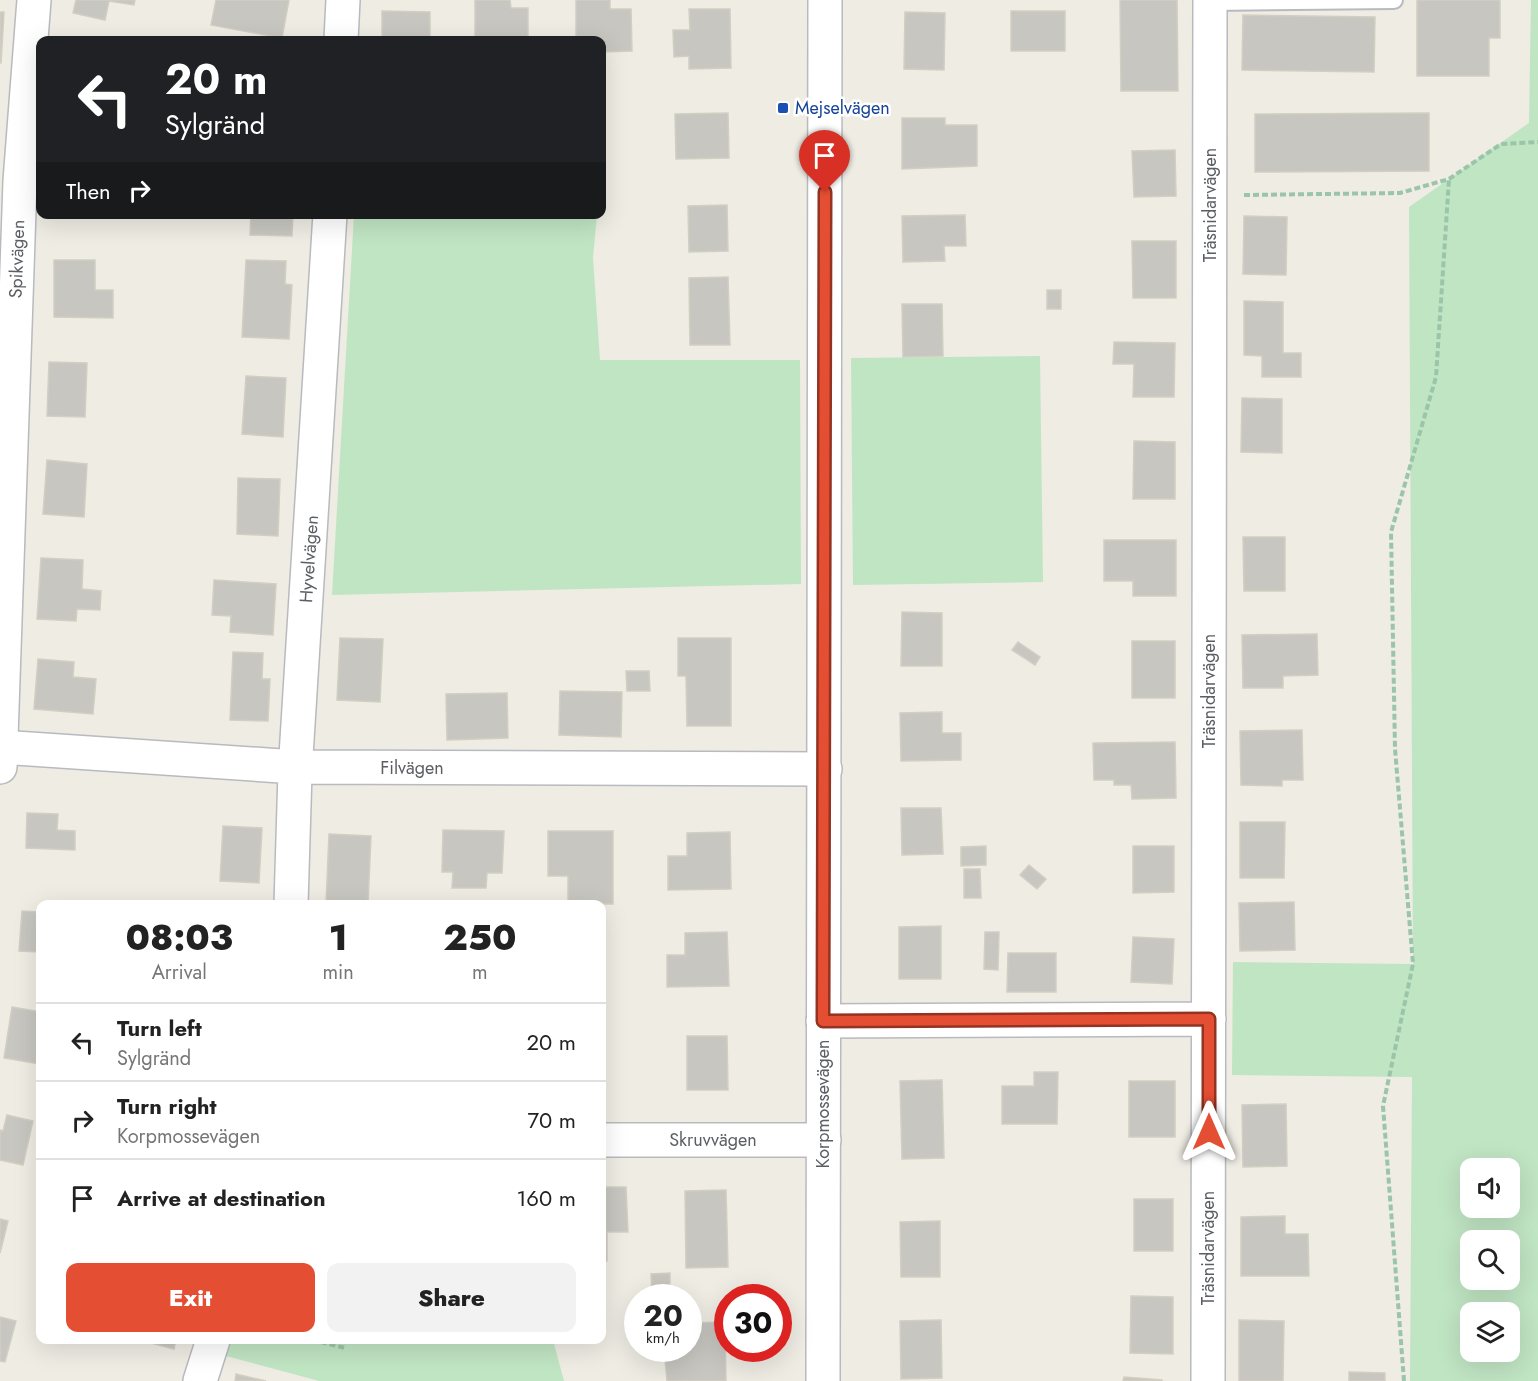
<!DOCTYPE html>
<meta charset="utf-8">
<style>
:root{--surface:#fff;--page:#f2f2f2;--text:#222;--muted:#767676;--line:#e0e0e0;--accent:#e44e33}
body{margin:0;font-family:Jost,sans-serif;background:var(--page);color:var(--text);height:100vh;display:flex;flex-direction:column;font-size:22px;white-space:nowrap}
*{box-sizing:border-box;margin:0}
p{font-size:20px;color:var(--muted)}
.icon{flex:none;width:33px;height:33px;fill:none;stroke:currentColor;stroke-width:2;stroke-linecap:round;stroke-linejoin:round}
.map{position:relative;flex:1;overflow:hidden}
.sheet{position:absolute;left:36px;top:900px;width:570px;height:444px;display:flex;flex-direction:column;background:var(--surface);border-radius:12px;box-shadow:0 6px 24px #0002}
.sheet>*{flex:none}
.hud{position:absolute;left:36px;top:36px;width:570px;height:183px;border-radius:12px;box-shadow:0 6px 24px #0002;background:#202124;color:#fff;overflow:hidden}
.tools{position:absolute;left:1460px;top:1158px;display:grid;gap:12px}
.tools a{display:grid;place-items:center;width:60px;height:60px;border-radius:12px;background:var(--surface);box-shadow:0 6px 24px #0002;font-size:30px}
.speed{position:absolute;left:624px;top:1284px;display:flex;gap:12px;font-size:30px;font-weight:700;text-align:center}
.speed>*{display:grid;place-content:center;width:78px;height:78px;border-radius:50%;background:var(--surface);box-shadow:0 6px 24px #0002;line-height:1}
.speed small{font-size:15px;font-weight:400}
.speed .limit{border:9px solid #d22;background:#fff;color:#111}
.pin{position:absolute;display:grid;place-items:center;width:51px;height:51px;color:#fff;margin:-62px -26px;border-radius:50% 50% 50% 0;rotate:-45deg;box-shadow:0 0 6px #0007}
.pin .icon{rotate:45deg}
.me{position:absolute;width:66px;margin:-33px;rotate:0deg;stroke-linejoin:round;filter:drop-shadow(0 0 4px #0008)}
.turn{display:flex;align-items:center;gap:21px;height:126px;padding:0 30px;font-size:27px}
.turn .icon{width:78px;height:78px;stroke-width:2.5}
.turn b{display:block;font-size:42px;line-height:51px}
.then{display:flex;align-items:center;height:57px;padding:0 30px;background:#0003;gap:12px;font-size:22px}
.eta{display:flex;justify-content:space-evenly;align-items:center;height:102px;text-align:center}
.eta b{font-size:36px;font-weight:800;line-height:42px}
.cta{display:flex;gap:12px;margin-top:auto;padding:12px 30px}
.cta a{flex:1;height:69px;border-radius:12px;background:var(--accent);color:#fff;font-size:24px;font-weight:800;line-height:69px;text-align:center}
.cta a+a{background:var(--page);color:var(--text)}
ul{padding:0;list-style:none}
li{display:flex;align-items:center;gap:18px;height:78px;padding:0 30px;border-top:2px solid var(--line)}
li div{flex:1}
li b{display:block;font-size:22px}
li em{font-style:normal}
.map>svg:first-child{display:block}
</style>
<div class="map">
<svg width="1538" height="1381" viewBox="0 0 1538 1381">
<rect width="100%" height="100%" fill="#eeece3"/>
<!-- green -->
<path fill="#c0e5c3" fill-rule="evenodd" d="M 1531,0 L 1538,0 L 1538,1381 L 1410,1381 L 1412,1077 L 1232,1075 L 1233,962 L 1413,964 L 1409,207 L 1529,123 ZM 1509,1168 L 1509,1208 L 1470,1208 L 1470,1168 ZM 1509,1240 L 1509,1280 L 1470,1280 L 1470,1240 ZM 1509,1312 L 1509,1352 L 1470,1352 L 1470,1312 Z
M 354,215 L 597,215 L 593,258 L 600,360 L 800,360 L 801,584 L 332,595 Z
M 1040,356 L 1043,582 L 853,585 L 851,358 Z
M 230,1340 L 553,1340 L 564,1381 L 319,1381 L 226,1356 Z"/>
<!-- building -->
<path fill="#c8c6c0" stroke="#d2cec2" stroke-width="1.5" d="M 76,0 L 135,0 L 134,5 L 109,1 L 105,20 L 73,13 Z
M 216,0 L 289,0 L 282,38 L 211,25 Z
M 475,0 L 510,0 L 511,8 L 528,8 L 528,40 L 475,40 Z
M 576,0 L 610,0 L 610,9 L 631,9 L 632,51 L 602,52 L 602,40 L 576,40 Z
M 1120,0 L 1177,0 L 1178,91 L 1121,91 Z
M 1417,0 L 1500,0 L 1500,38 L 1489,38 L 1489,76 L 1417,76 Z
M 689,9 L 730,9 L 731,68 L 689,69 L 689,56 L 674,57 L 673,30 L 690,30 Z
M 382,11 L 430,12 L 430,40 L 382,40 Z
M 1011,11 L 1065,11 L 1065,51 L 1011,51 Z
M 0,12 L 4,12 L 1,63 L 0,63 Z
M 905,12 L 945,13 L 944,70 L 904,69 Z
M 1243,15 L 1375,17 L 1374,72 L 1242,70 Z
M 728,113 L 729,158 L 676,159 L 675,114 Z
M 1429,113 L 1429,171 L 1255,172 L 1255,114 Z
M 902,118 L 945,118 L 945,125 L 977,125 L 977,166 L 902,169 Z
M 1175,150 L 1176,196 L 1134,197 L 1132,151 Z
M 727,205 L 728,251 L 689,252 L 688,206 Z
M 58,214 L 96,214 L 96,218 L 58,217 Z
M 251,214 L 293,214 L 292,236 L 250,235 Z
M 965,215 L 966,246 L 944,246 L 945,261 L 903,262 L 902,216 Z
M 1244,216 L 1287,217 L 1286,275 L 1243,274 Z
M 1132,241 L 1176,241 L 1176,298 L 1133,298 Z
M 54,260 L 95,260 L 95,290 L 113,290 L 113,318 L 54,317 Z
M 246,260 L 286,261 L 285,284 L 292,285 L 289,339 L 242,337 Z
M 728,277 L 730,345 L 690,345 L 689,278 Z
M 1047,290 L 1061,290 L 1061,309 L 1047,309 Z
M 1244,301 L 1283,302 L 1283,353 L 1301,353 L 1301,377 L 1262,377 L 1262,356 L 1244,355 Z
M 902,304 L 942,304 L 943,356 L 903,357 Z
M 1114,342 L 1175,343 L 1174,397 L 1133,397 L 1134,364 L 1113,364 Z
M 49,362 L 87,363 L 85,417 L 47,416 Z
M 246,376 L 286,378 L 283,437 L 242,434 Z
M 1242,398 L 1282,399 L 1282,453 L 1241,452 Z
M 1134,441 L 1175,442 L 1175,499 L 1133,499 Z
M 47,460 L 87,464 L 84,517 L 43,514 Z
M 238,478 L 280,479 L 278,536 L 237,534 Z
M 1243,537 L 1285,537 L 1285,591 L 1244,591 Z
M 1104,540 L 1176,540 L 1176,596 L 1133,596 L 1133,581 L 1104,581 Z
M 41,558 L 83,560 L 82,589 L 101,591 L 100,610 L 77,609 L 76,621 L 37,619 Z
M 214,580 L 276,584 L 273,635 L 230,632 L 231,616 L 212,615 Z
M 902,612 L 942,613 L 942,666 L 901,666 Z
M 1317,634 L 1318,675 L 1283,676 L 1283,688 L 1243,688 L 1242,635 Z
M 340,638 L 383,639 L 380,702 L 337,700 Z
M 678,638 L 731,638 L 731,726 L 687,726 L 686,676 L 678,676 Z
M 1132,641 L 1175,641 L 1175,698 L 1132,698 Z
M 1018,642 L 1040,657 L 1035,665 L 1012,650 Z
M 233,652 L 263,653 L 262,679 L 270,679 L 268,721 L 230,720 Z
M 38,659 L 74,662 L 73,677 L 96,679 L 93,714 L 34,709 Z
M 626,671 L 649,671 L 650,691 L 627,691 Z
M 560,691 L 622,692 L 621,737 L 559,735 Z
M 507,693 L 508,738 L 447,740 L 446,694 Z
M 942,712 L 942,733 L 961,733 L 961,760 L 901,761 L 900,713 Z
M 1302,730 L 1303,780 L 1282,780 L 1282,786 L 1241,785 L 1240,731 Z
M 1175,742 L 1176,798 L 1132,799 L 1131,785 L 1114,785 L 1114,780 L 1094,780 L 1093,743 Z
M 901,808 L 941,808 L 943,854 L 902,855 Z
M 27,813 L 58,814 L 57,830 L 75,831 L 75,850 L 26,848 Z
M 1240,822 L 1285,822 L 1284,878 L 1240,878 Z
M 223,826 L 262,828 L 259,883 L 220,881 Z
M 443,830 L 504,831 L 502,873 L 487,873 L 486,888 L 452,888 L 453,872 L 442,872 Z
M 548,831 L 613,831 L 613,904 L 568,904 L 568,876 L 548,876 Z
M 730,832 L 731,889 L 668,890 L 668,856 L 687,856 L 687,833 Z
M 329,834 L 371,836 L 368,904 L 326,904 Z
M 986,846 L 986,865 L 961,866 L 961,847 Z
M 1133,846 L 1174,846 L 1174,892 L 1133,893 Z
M 1029,865 L 1046,879 L 1037,889 L 1020,875 Z
M 964,869 L 980,869 L 981,898 L 964,898 Z
M 1294,902 L 1295,950 L 1240,951 L 1239,903 Z
M 22,911 L 40,912 L 40,952 L 19,951 Z
M 941,926 L 941,979 L 899,979 L 899,927 Z
M 727,932 L 729,986 L 667,987 L 667,955 L 685,955 L 685,933 Z
M 985,932 L 999,932 L 998,970 L 984,969 Z
M 1133,937 L 1174,939 L 1172,984 L 1131,982 Z
M 1008,953 L 1056,953 L 1056,992 L 1007,992 Z
M 12,1007 L 40,1012 L 40,1064 L 4,1058 Z
M 687,1036 L 727,1036 L 728,1090 L 687,1090 Z
M 1034,1072 L 1058,1072 L 1057,1124 L 1002,1124 L 1002,1086 L 1034,1086 Z
M 942,1080 L 944,1158 L 902,1159 L 900,1081 Z
M 1129,1081 L 1175,1081 L 1175,1137 L 1129,1137 Z
M 1286,1104 L 1287,1166 L 1243,1167 L 1242,1105 Z
M 7,1115 L 33,1121 L 23,1165 L 0,1160 L 0,1130 L 3,1131 Z
M 602,1187 L 626,1187 L 628,1232 L 607,1232 L 607,1261 L 602,1262 Z
M 726,1190 L 728,1267 L 686,1268 L 685,1191 Z
M 1134,1199 L 1173,1199 L 1173,1251 L 1134,1251 Z
M 1285,1216 L 1285,1234 L 1308,1234 L 1309,1276 L 1241,1276 L 1241,1217 Z
M 0,1219 L 8,1221 L 0,1253 Z
M 940,1221 L 940,1277 L 901,1277 L 900,1222 Z
M 670,1273 L 670,1297 L 652,1297 L 651,1274 Z
M 1131,1296 L 1173,1297 L 1173,1354 L 1130,1353 Z
M 0,1317 L 16,1321 L 5,1362 L 0,1361 Z
M 941,1320 L 942,1378 L 901,1379 L 900,1321 Z
M 1239,1320 L 1284,1321 L 1283,1381 L 1239,1381 Z
M 725,1322 L 726,1381 L 667,1381 L 664,1348 L 688,1348 L 688,1323 Z
M 140,1340 L 176,1340 L 174,1349 Z
M 1349,1372 L 1385,1373 L 1385,1381 L 1349,1381 Z
M 236,1374 L 266,1381 L 235,1381 Z
M 1124,1377 L 1162,1380 L 1162,1381 L 1123,1381 Z"/>
<g fill="none" stroke-linecap="round" stroke-linejoin="round">
<!-- service casing -->
<g stroke="#b8babf" stroke-width="20">
<path id="service" d="M 1210,2 L 1394,0"/>
</g>
<!-- minor casing -->
<g stroke="#b8babf" stroke-width="36">
<path id="minor" d="M 341,40 L 343,0
M 0,747 L 296,767 L 825,769
M 0,767 L 20,181 L 34,0
M 291,904 L 295,772 L 330,214
M 823,1021 L 1209,1019
M 602,1140 L 824,1140
M 200,1381 L 213,1340
M 1208,1381 L 1210,0"/>
</g>
<!-- tertiary casing -->
<g stroke="#b8babf" stroke-width="36">
<path id="tertiary" d="M 823,1381 L 825,0"/>
</g>
<!-- path -->
<path stroke="#9ac5aa" stroke-width="4" stroke-dasharray="6 3" stroke-linecap="butt" d="M 1244,195 L 1400,193 L 1449,179 L 1501,144 L 1538,142
M 312,1340 L 345,1348
M 1404,1381 L 1383,1106 L 1413,964 L 1395,749 L 1391,532 L 1436,377 L 1449,179"/>
<!-- service -->
<use href="#service" stroke="#fff" stroke-width="16"/>
<!-- minor -->
<use href="#minor" stroke="#fff" stroke-width="33"/>
<!-- tertiary -->
<use href="#tertiary" stroke="#fff" stroke-width="33"/>
</g>
<g fill="none" stroke-linecap="round" stroke-linejoin="round">
<!-- route casing -->
<g stroke="#943321" stroke-width="15">
<path id="route" d="M 825,192 L 823,1021 L 1209,1019 L 1209,1132"/>
</g>
<!-- route -->
<use href="#route" stroke="#e44e33" stroke-width="10"/>
</g>
<!-- markers -->
<rect fill="#1a4fb4" stroke="#fff" stroke-width="2" x="777" y="102" width="12" height="12" rx="3"/>
<g text-anchor="middle" stroke-width="5" stroke-linejoin="round" paint-order="stroke">
<!-- transit labels -->
<g font-size="18" fill="#164399" stroke="#fff" text-anchor="start">
<text x="795" y="114">Mejselvägen</text>
</g>
<!-- street labels -->
<g font-size="18" fill="#5b5e63" stroke="#fff">
<text transform="translate(1210 205) rotate(-90)" y="6">Träsnidarvägen</text>
<text transform="translate(17 259) rotate(-88)" y="6">Spikvägen</text>
<text transform="translate(309 559) rotate(-86)" y="6">Hyvelvägen</text>
<text transform="translate(1209 691) rotate(-90)" y="6">Träsnidarvägen</text>
<text x="412" y="774">Filvägen</text>
<text transform="translate(823 1104) rotate(-90)" y="6">Korpmossevägen</text>
<text x="713" y="1146">Skruvvägen</text>
<text transform="translate(1208 1248) rotate(-90)" y="6">Träsnidarvägen</text>
</g>
</g>
</svg>
<div class="tools">
<a><svg class="icon" aria-label="sound" viewBox="0 0 24 24"><path d="M4 9h4l5-4v14l-5-4H4zM17 9q2 3 0 6"/></svg></a>
<a><svg class="icon" aria-label="search" viewBox="0 0 24 24"><circle cx="10" cy="10" r="6"/><path d="M15 15l6 6"/></svg></a>
<a><svg class="icon" aria-label="layers" viewBox="0 0 24 24"><path d="M12 4l9 5-9 5-9-5zM3 14l9 5 9-5"/></svg></a>
</div>
<div class="speed"><div>20<small>km/h</small></div><div class="limit">30</div></div>
<div class="pin" style="left:825px;top:192px;background:#d93025"><svg class="icon" aria-label="arrive" viewBox="0 0 24 24"><path d="M6 21V4h12l-3 4 3 4H6"/></svg></div>
<svg class="me" style="left:1209px;top:1132px" viewBox="-20 -20 40 40"><path d="M0-17L14 15 0 8-14 15z" fill="#e44e33" stroke="#fff" stroke-width="4"/></svg>
<div class="hud">
<div class="turn"><svg class="icon" aria-label="left" viewBox="0 0 24 24"><path d="M17 20v-9H6M10 6l-5 5 5 5"/></svg><div><b>20 m</b>Sylgränd</div></div>
<div class="then">Then<svg class="icon" aria-label="right" viewBox="0 0 24 24"><path d="M7 20v-9h11M14 6l5 5-5 5"/></svg></div>
</div>
<section class="sheet">
<div class="eta">
<div><b>08:03</b><p>Arrival</p></div>
<div><b>1</b><p>min</p></div>
<div><b>250</b><p>m</p></div>
</div>
<ul>
<li><svg class="icon" aria-label="left" viewBox="0 0 24 24"><path d="M17 20v-9H6M10 6l-5 5 5 5"/></svg><div><b>Turn left</b><p>Sylgränd</p></div><em>20 m</em></li>
<li><svg class="icon" aria-label="right" viewBox="0 0 24 24"><path d="M7 20v-9h11M14 6l5 5-5 5"/></svg><div><b>Turn right</b><p>Korpmossevägen</p></div><em>70 m</em></li>
<li><svg class="icon" aria-label="arrive" viewBox="0 0 24 24"><path d="M6 21V4h12l-3 4 3 4H6"/></svg><div><b>Arrive at destination</b></div><em>160 m</em></li>
</ul>
<div class="cta"><a>Exit</a><a>Share</a></div>
</section>
</div>
